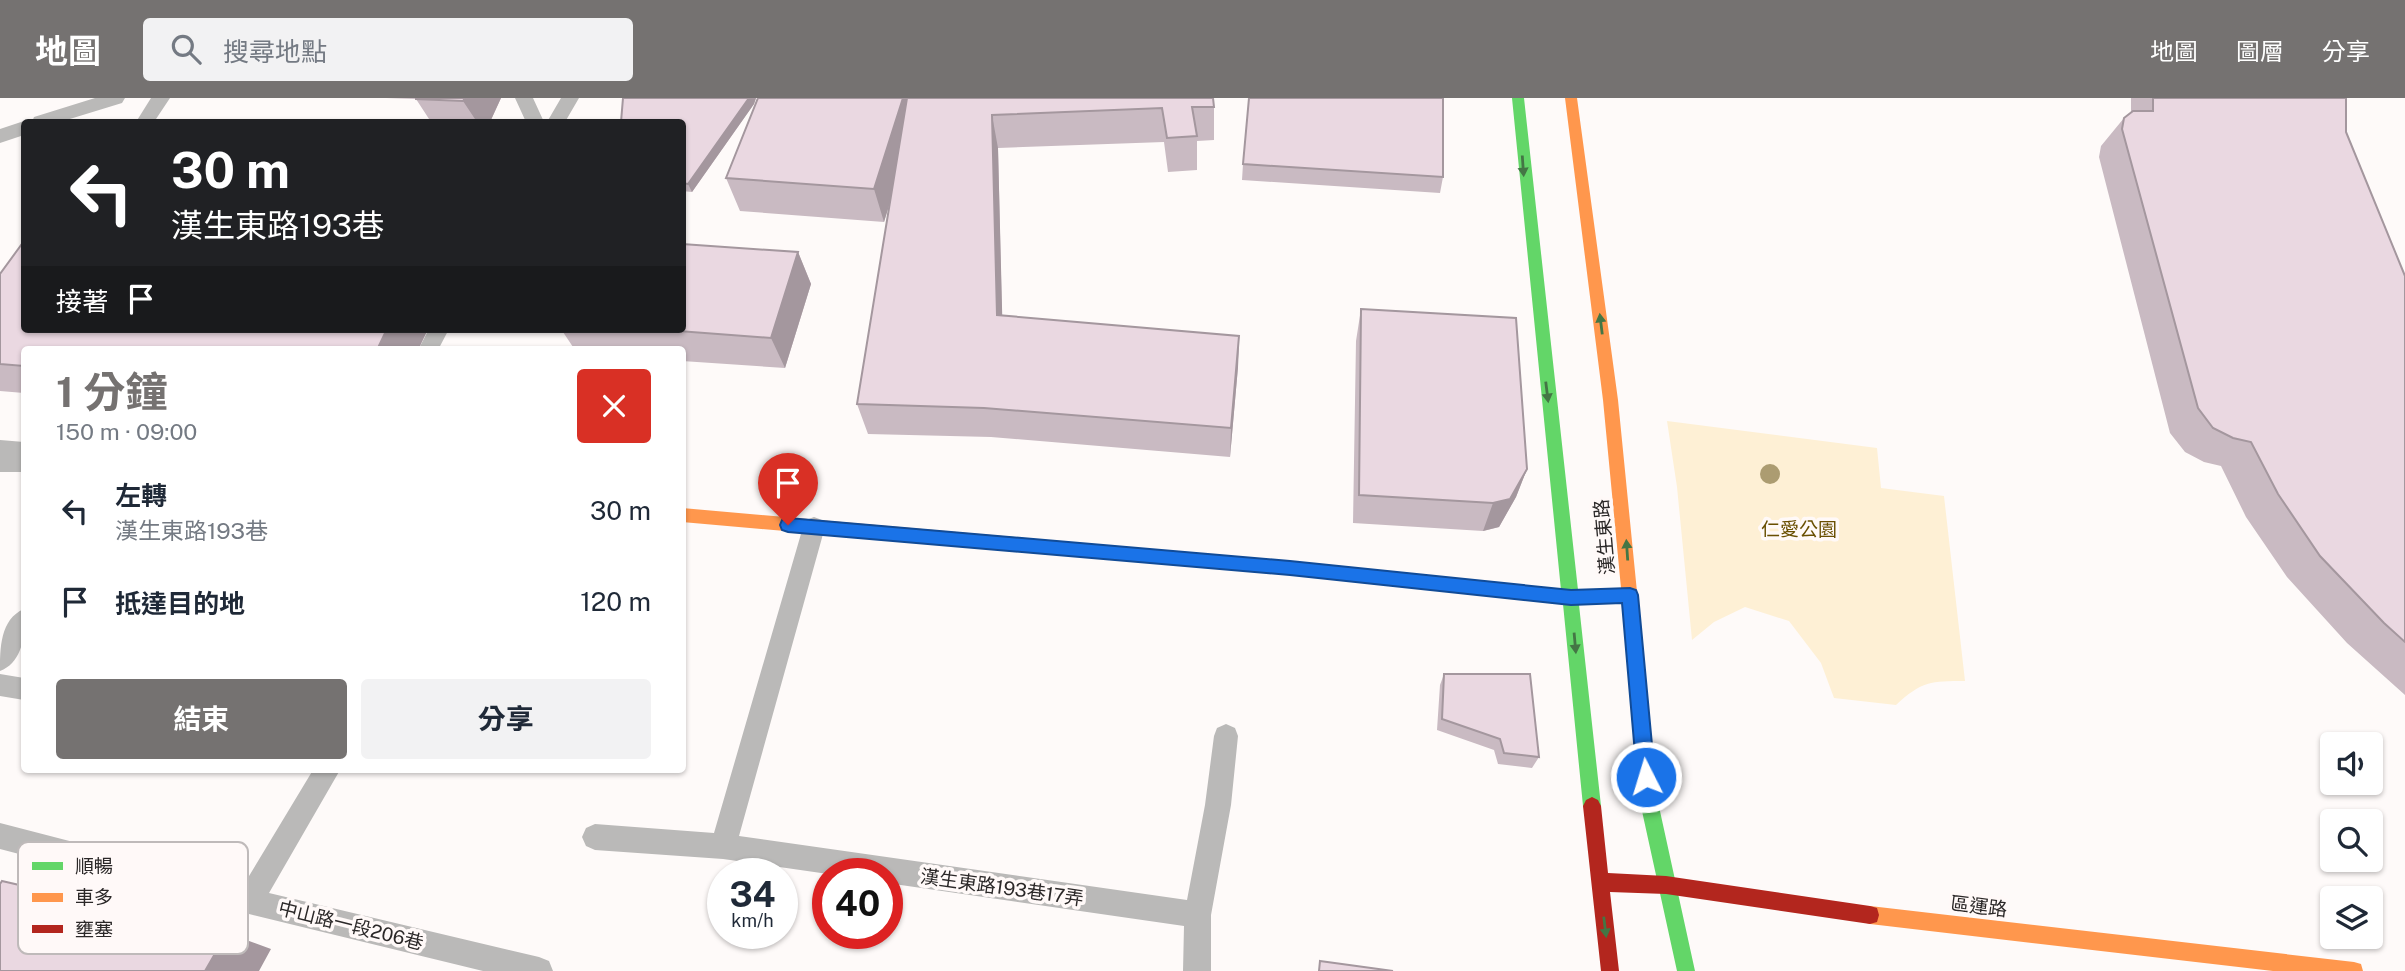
<!DOCTYPE html>
<html lang="zh-TW">
<meta charset="utf-8">
<style>
:root{--surface:#fff;--page:#f2f2f3;--text:#1f2937;--muted:#747a83;--accent:#757271}
body{margin:0;font-family:"Public Sans","Noto Sans TC",sans-serif;background:var(--page);color:var(--text);height:100vh;display:flex;flex-direction:column;font-size:26px;white-space:nowrap}
*{box-sizing:border-box;margin:0}
p{font-size:23px;color:var(--muted)}
.icon{flex:none;width:38px;height:38px;fill:none;stroke:currentColor;stroke-width:2;stroke-linecap:round;stroke-linejoin:round}
.map{position:relative;flex:1;overflow:hidden}
.drawer{position:absolute;left:21px;top:248px;width:665px;height:427px;display:flex;flex-direction:column;background:var(--surface);border-radius:7px;box-shadow:0 2px 5px #0004}
.drawer>*{flex:none}
.banner{position:absolute;left:21px;top:21px;width:665px;height:214px;border-radius:7px;box-shadow:0 2px 5px #0004;background:#202124;color:#fff;overflow:hidden}
.controls{position:absolute;left:2320px;top:634px;display:grid;gap:14px}
.controls a{display:grid;place-items:center;width:63px;height:63px;border-radius:7px;background:var(--surface);box-shadow:0 2px 5px #0004;font-size:35px}
.speed{position:absolute;left:707px;top:760px;display:flex;gap:14px;font-size:35px;font-weight:700;text-align:center}
.speed>*{display:grid;place-content:center;width:91px;height:91px;border-radius:50%;background:var(--surface);box-shadow:0 2px 5px #0004;line-height:1}
.speed small{font-size:18px;font-weight:400}
.speed .limit{border:10px solid #d22;background:#fff;color:#111}
.pin{position:absolute;display:grid;place-items:center;width:60px;height:60px;color:#fff;margin:-72px -30px;border-radius:50% 50% 50% 0;rotate:-45deg;box-shadow:0 0 7px #0007}
.pin .icon{rotate:45deg}
.me{position:absolute;width:77px;margin:-38px;rotate:355deg;stroke-linejoin:round;filter:drop-shadow(0 0 5px #0008)}
.turn{display:flex;align-items:center;gap:24px;height:147px;padding:0 35px;font-size:32px}
.turn .icon{width:91px;height:91px;stroke-width:2.5}
.turn b{display:block;font-size:49px;line-height:60px}
.then{display:flex;align-items:center;height:66px;padding:0 35px;background:#0003;gap:14px;font-size:26px}
.round{display:grid;place-items:center;flex:none;width:74px;height:74px;border-radius:7px;background:var(--page)}
.head{display:flex;align-items:center;justify-content:space-between;height:119px;padding:0 35px}
h1{font-size:42px;font-weight:700;line-height:52px;color:var(--accent)}
.button{display:flex;gap:14px;margin-top:auto;padding:14px 35px}
.button a{flex:1;height:80px;border-radius:7px;background:var(--accent);color:#fff;font-size:28px;font-weight:700;line-height:80px;text-align:center}
.button a+a{background:var(--page);color:var(--text)}
ul{padding:0;list-style:none}
li{display:flex;align-items:center;gap:21px;height:91px;padding:0 35px}
li div{flex:1}
li b{display:block;font-size:26px}
li em{font-style:normal}
header{display:flex;align-items:center;gap:42px;box-sizing:border-box;height:98px;padding:0 35px;background:var(--accent);color:#fff}
header strong{font-size:33px}
nav{display:flex;gap:38px;margin-inline-start:auto;font-size:24px}
.search{width:490px;height:63px;background:var(--page);display:flex;align-items:center;gap:18px;box-sizing:border-box;padding:0 24px;border-radius:7px;color:var(--muted);font-size:26px}
.map>svg:first-child{display:block}
</style>
<header>
<strong>地圖</strong>
<div class="search"><svg class="icon" aria-label="search" viewBox="0 0 24 24"><circle cx="10" cy="10" r="6"/><path d="M15 15l6 6"/></svg>搜尋地點</div>
<nav><a>地圖</a><a>圖層</a><a>分享</a></nav>
</header>
<div class="map">
<svg width="2405" height="873" viewBox="0 0 2405 873">
<rect width="100%" height="100%" fill="#fefaf9"/>
<!-- green -->
<path fill="#fef0d5" d="M 1667,323 L 1877,350 L 1881,390 L 1944,398 L 1965,583 C 1931,583 1922,583 1896,607 L 1834,600 L 1821,565 L 1789,523 L 1745,509 L 1714,524 L 1692,542 L 1677,389 Z"/>
<g fill="none" stroke-linecap="round" stroke-linejoin="round">
<!-- lane -->
<path fill="#bab9b8" fill-rule="evenodd" d="M 95,0 L 125,0 L 122,5 L 60,24 L 32,24 L 34,19 Z
M 151,0 L 170,0 L 154,24 L 136,24 Z
M 515,0 L 533,0 L 544,24 L 526,24 Z
M 561,0 L 579,0 L 565,24 L 547,24 Z
M 24,23 L 28,24 L 24,24 L 24,37 L 0,45 L 0,31 Z
M 429,231 L 449,231 L 438,252 L 418,252 Z
M 814,419 L 822,422 L 825,429 L 739,738 L 1187,802 L 1205,707 L 1214,638 L 1217,630 L 1226,626 L 1235,630 L 1238,638 L 1231,707 L 1211,817 L 1211,873 L 1183,873 L 1184,828 L 887,785 L 887,775 L 828,776 L 723,761 L 595,752 L 586,748 L 582,739 L 586,730 L 595,726 L 714,735 L 803,429 L 806,422 Z
M 24,511 C 26,533 24,564 0,573 C 0,551 0,521 24,511 Z
M 0,576 L 24,580 L 24,602 L 0,598 Z
M 313,672 L 340,672 L 269,795 L 539,859 L 549,863 L 553,873 L 483,873 L 249,816 L 0,751 L 0,725 L 243,788 Z"/>
<!-- street -->
<path fill="#bab9b8" fill-rule="evenodd" d="M 0,342 L 24,344 L 24,374 L 0,374 Z"/>
<!-- fast -->
<path fill="#63d668" fill-rule="evenodd" d="M 1512,0 L 1524,0 L 1578,492 L 1630,490 L 1636,492 L 1638,497 L 1636,502 L 1630,504 L 1579,507 L 1601,708 L 1598,714 L 1592,717 L 1586,714 L 1583,708 L 1563,506 L 1290,477 L 1003,452 L 997,450 L 995,445 L 997,440 L 1003,438 L 1290,463 L 1561,492 Z
M 1640,597 L 1646,599 L 1648,605 L 1658,704 L 1695,873 L 1677,873 L 1640,704 L 1632,605 L 1634,599 Z"/>
<!-- slow -->
<path fill="#ff974d" fill-rule="evenodd" d="M 1565,0 L 1577,0 L 1618,302 L 1648,605 L 1646,611 L 1640,613 L 1634,611 L 1632,605 L 1603,302 Z
M 682,410 L 1003,438 L 1009,440 L 1011,445 L 1009,450 L 1003,452 L 682,424 Z
M 1870,808 L 2354,864 L 2361,866 L 2363,873 L 2273,873 L 1870,826 L 1863,824 L 1861,817 L 1863,810 Z"/>
<!-- jam -->
<path fill="#b3261e" fill-rule="evenodd" d="M 1592,699 L 1598,702 L 1601,708 L 1608,775 L 1666,778 L 1870,808 L 1877,810 L 1879,817 L 1877,824 L 1870,826 L 1666,796 L 1610,794 L 1619,873 L 1601,873 L 1583,708 L 1586,702 Z"/>
</g>
<!-- trees -->
<circle fill="#ac9c71" cx="1770" cy="376" r="10"/>
<!-- wall -->
<path fill="#c9bac2" d="M 386,0 L 501,0 L 490,24 L 431,24 L 416,1 Z
M 623,0 L 756,0 L 754,6 L 692,94 L 682,93 L 682,24 Z
M 758,0 L 1214,9 L 1214,42 L 1197,43 L 1197,72 L 1168,74 L 1164,44 L 998,50 L 1002,218 L 1239,238 L 1238,269 L 1230,359 L 991,339 L 868,336 L 857,306 L 890,104 L 884,124 L 740,113 L 726,80 Z
M 2131,0 L 2346,0 L 2346,34 L 2405,178 L 2405,597 L 2347,545 L 2287,479 L 2246,419 L 2221,368 L 2204,364 L 2185,354 L 2170,335 L 2099,59 L 2101,48 L 2124,20 L 2131,14 Z
M 1243,66 L 1443,79 L 1440,95 L 1242,82 Z
M 798,154 L 811,186 L 785,270 L 682,263 L 682,252 L 575,252 L 561,231 L 682,231 Z
M 0,176 L 24,231 L 428,231 L 418,252 L 24,252 L 24,295 L 0,293 Z
M 1361,211 L 1527,371 L 1516,399 L 1499,429 L 1483,433 L 1353,425 L 1356,243 Z
M 1444,576 L 1539,659 L 1532,670 L 1498,666 L 1494,652 L 1437,632 L 1440,587 Z"/>
<!-- shaded-wall -->
<path fill="#a4979e" d="M 465,0 L 501,0 L 490,24 L 477,24 L 463,3 Z
M 749,0 L 756,0 L 754,6 L 692,94 L 688,86 Z
M 903,0 L 915,0 L 918,14 L 884,124 L 874,91 Z
M 992,17 L 998,50 L 1003,248 L 997,217 Z
M 798,154 L 811,186 L 785,270 L 771,240 Z
M 387,231 L 428,231 L 418,252 L 377,252 Z
M 1239,238 L 1238,269 L 1230,359 L 1231,330 Z
M 1527,371 L 1516,399 L 1499,429 L 1483,433 L 1493,405 Z
M 227,835 L 271,851 L 259,873 L 205,873 Z"/>
<!-- building -->
<path fill="#ead8e1" stroke="#a4979e" stroke-width="2" d="M 416,0 L 465,0 L 463,3 L 416,1 Z
M 623,0 L 749,0 L 688,86 L 682,85 L 682,24 L 621,24 Z
M 758,0 L 903,0 L 874,91 L 726,80 Z
M 907,0 L 1213,0 L 1214,9 L 1192,9 L 1197,38 L 1167,40 L 1162,10 L 992,17 L 997,217 L 1239,238 L 1231,330 L 984,310 L 857,306 Z
M 1249,0 L 1443,0 L 1443,79 L 1243,66 Z
M 2153,0 L 2346,0 L 2346,34 L 2405,178 L 2405,544 L 2384,525 L 2320,458 L 2278,396 L 2251,344 L 2233,340 L 2213,330 L 2198,310 L 2122,31 L 2124,20 L 2133,13 L 2153,13 Z
M 24,143 L 24,231 L 387,231 L 377,252 L 24,252 L 24,268 L 0,266 L 0,176 Z
M 682,146 L 798,154 L 771,240 L 652,231 L 682,231 Z
M 1361,211 L 1516,220 L 1527,371 L 1510,401 L 1493,405 L 1359,397 Z
M 1444,576 L 1530,576 L 1539,659 L 1504,655 L 1500,641 L 1442,621 Z
M 2,783 L 227,835 L 205,873 L 0,873 L 0,786 Z
M 1320,863 L 1393,873 L 1319,873 Z"/>
<!-- one-way arrows -->
<defs><path id="oneway-solid" d="M-6-.8H1V-3.2L6.5 0L1 3.2V.8H-6Z" transform="scale(1.75)"/></defs>
<g fill="#447645">
<use href="#oneway-solid" transform="translate(1523 68) rotate(86)"/>
<use href="#oneway-solid" transform="translate(1601 226) rotate(-97)"/>
<use href="#oneway-solid" transform="translate(1547 294) rotate(83)"/>
<use href="#oneway-solid" transform="translate(1627 452) rotate(-94)"/>
<use href="#oneway-solid" transform="translate(1575 545) rotate(85)"/>
<use href="#oneway-solid" transform="translate(1605 829) rotate(83)"/>
</g>
<!-- route -->
<path fill="#1a73e8" stroke="#114b97" stroke-width="2" d="M 788,420 L 1290,463 L 1571,492 L 1630,490 L 1636,492 L 1638,497 L 1655,679 L 1652,685 L 1646,687 L 1640,685 L 1637,679 L 1622,505 L 1571,507 L 1290,477 L 788,434 L 782,432 L 780,427 L 782,422 Z"/>
<g text-anchor="middle" stroke-width="7" stroke-linejoin="round" paint-order="stroke">
<!-- park labels -->
<g font-size="19" fill="#694f02" stroke="#fff9f8">
<text x="1799" y="438">仁愛公園</text>
</g>
<!-- street labels -->
<g font-size="19" fill="#2b2828" stroke="#fff9f8">
<text transform="translate(1604 439) rotate(-95)" y="7">漢生東路</text>
<text transform="translate(1002 789) rotate(8)" y="7">漢生東路193巷17弄</text>
<text transform="translate(1979 808) rotate(7)" y="7">區運路</text>
<text transform="translate(351 827) rotate(14)" y="7">中山路一段206巷</text>
</g>
</g>
<!-- legend -->
<rect x="18" y="744" width="230" height="112" rx="10" fill="#fff9f8" stroke="#bfbaba" stroke-width="2"/>
<rect x="32" y="764" width="31" height="8" fill="#63d668"/>
<rect x="32" y="795" width="31" height="9" fill="#ff974d"/>
<rect x="32" y="827" width="31" height="8" fill="#b3261e"/>
<g font-size="19" fill="#2b2828">
<text x="75" y="775">順暢</text>
<text x="75" y="806">車多</text>
<text x="75" y="838">壅塞</text>
</g>
</svg>
<div class="controls">
<a><svg class="icon" aria-label="sound" viewBox="0 0 24 24"><path d="M4 9h4l5-4v14l-5-4H4zM17 9q2 3 0 6"/></svg></a>
<a><svg class="icon" aria-label="search" viewBox="0 0 24 24"><circle cx="10" cy="10" r="6"/><path d="M15 15l6 6"/></svg></a>
<a><svg class="icon" aria-label="layers" viewBox="0 0 24 24"><path d="M12 4l9 5-9 5-9-5zM3 14l9 5 9-5"/></svg></a>
</div>
<div class="speed"><div>34<small>km/h</small></div><div class="limit">40</div></div>
<div class="pin" style="left:788px;top:427px;background:#d93025"><svg class="icon" aria-label="arrive" viewBox="0 0 24 24"><path d="M6 21V4h12l-3 4 3 4H6"/></svg></div>
<svg class="me" style="left:1646px;top:679px" viewBox="-20 -20 40 40"><circle r="17" fill="#1a73e8" stroke="#fff" stroke-width="3"/><path d="M0-11L8 9 0 5-8 9z" fill="#fff"/></svg>
<div class="banner">
<div class="turn"><svg class="icon" aria-label="left" viewBox="0 0 24 24"><path d="M17 20v-9H6M10 6l-5 5 5 5"/></svg><div><b>30 m</b>漢生東路193巷</div></div>
<div class="then">接著<svg class="icon" aria-label="arrive" viewBox="0 0 24 24"><path d="M6 21V4h12l-3 4 3 4H6"/></svg></div>
</div>
<section class="drawer">
<div class="head"><div><h1>1 分鐘</h1><p>150 m · 09:00</p></div><a class="round" style="background:#d93025;color:#fff"><svg class="icon" aria-label="close" viewBox="0 0 24 24"><path d="M6 6l12 12M18 6L6 18"/></svg></a></div>
<ul>
<li><svg class="icon" aria-label="left" viewBox="0 0 24 24"><path d="M17 20v-9H6M10 6l-5 5 5 5"/></svg><div><b>左轉</b><p>漢生東路193巷</p></div><em>30 m</em></li>
<li><svg class="icon" aria-label="arrive" viewBox="0 0 24 24"><path d="M6 21V4h12l-3 4 3 4H6"/></svg><div><b>抵達目的地</b></div><em>120 m</em></li>
</ul>
<div class="button"><a>結束</a><a>分享</a></div>
</section>
</div>
